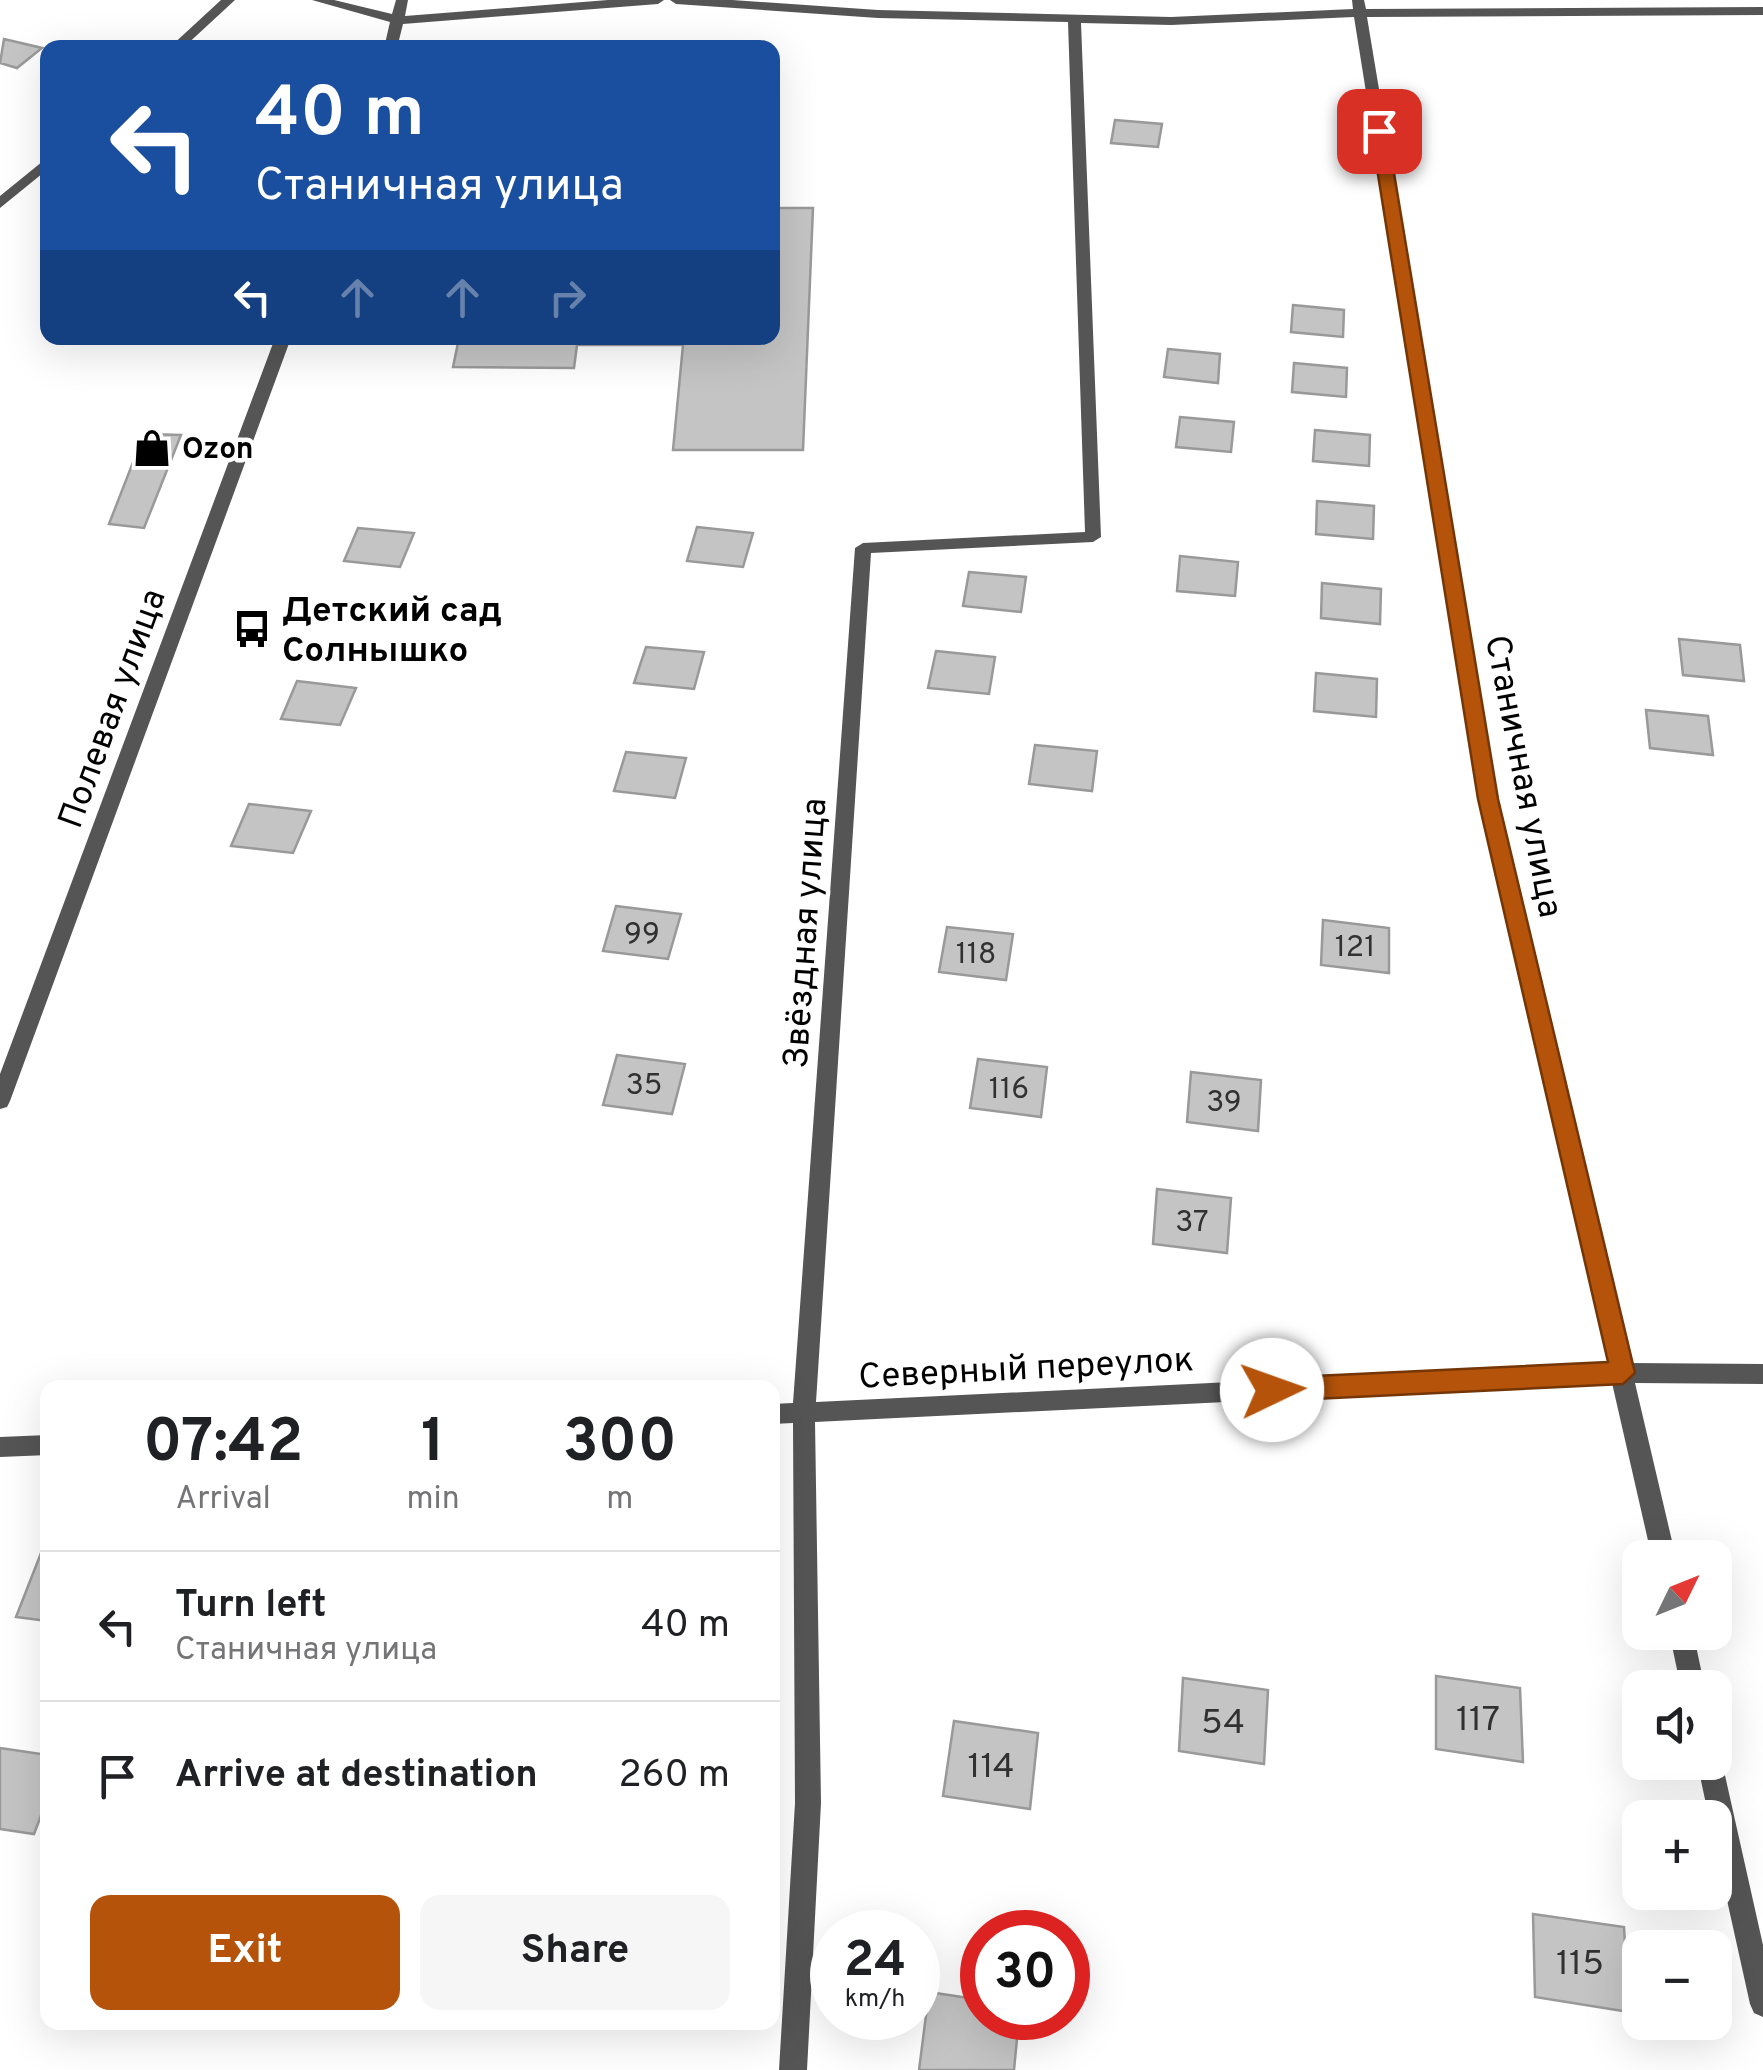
<!DOCTYPE html>
<meta charset="utf-8">
<style>
:root{--surface:#fff;--page:#f6f6f6;--text:#202124;--muted:#757577;--line:#e0e0e0;--accent:#b45309}
body{margin:0;font-family:Overpass,sans-serif;background:var(--page);color:var(--text);height:100vh;display:flex;flex-direction:column;font-size:38px;white-space:nowrap}
*{box-sizing:border-box;margin:0}
p{font-size:32px;color:var(--muted)}
.icon{flex:none;width:55px;height:55px;fill:none;stroke:currentColor;stroke-width:2;stroke-linecap:round;stroke-linejoin:round}
.map{position:relative;flex:1;overflow:hidden}
.panel{position:absolute;left:40px;top:1380px;width:740px;height:650px;display:flex;flex-direction:column;background:var(--surface);border-radius:20px;box-shadow:0 10px 40px #0002}
.panel>*{flex:none}
.top-card{position:absolute;left:40px;top:40px;width:740px;height:305px;border-radius:20px;box-shadow:0 10px 40px #0002;background:#1a4fa0;color:#fff;overflow:hidden}
.needle{width:65px;rotate:47deg}
.fabs{position:absolute;left:1622px;top:1540px;display:grid;gap:20px}
.fabs a{display:grid;place-items:center;width:110px;height:110px;border-radius:20px;background:var(--surface);box-shadow:0 10px 40px #0002;font-size:50px}
.speed{position:absolute;left:810px;top:1910px;display:flex;gap:20px;font-size:50px;font-weight:700;text-align:center}
.speed>*{display:grid;place-content:center;width:130px;height:130px;border-radius:50%;background:var(--surface);box-shadow:0 10px 40px #0002;line-height:1}
.speed small{font-size:25px;font-weight:400}
.speed .limit{border:15px solid #d22;background:#fff;color:#111}
.pin{position:absolute;display:grid;place-items:center;width:85px;height:85px;color:#fff;margin:-42px;border-radius:20px;box-shadow:0 5px 15px #0006}
.me{position:absolute;width:110px;margin:-55px;rotate:87deg;stroke-linejoin:round;filter:drop-shadow(0 0 8px #0008)}
.turn{display:flex;align-items:center;gap:35px;height:210px;padding:0 50px;font-size:45px}
.turn .icon{width:130px;height:130px;stroke-width:2.5}
.turn b{display:block;font-size:70px;line-height:85px}
.lanes{display:flex;align-items:center;height:95px;padding:0 50px;background:#0003;justify-content:center;gap:50px;direction:ltr}
.lanes .off{opacity:.35}
.eta{display:flex;justify-content:space-evenly;align-items:center;height:170px;text-align:center}
.eta b{font-size:60px;font-weight:700;line-height:70px}
.action{display:flex;gap:20px;margin-top:auto;padding:20px 50px}
.action a{flex:1;height:115px;border-radius:20px;background:var(--accent);color:#fff;font-size:40px;font-weight:700;line-height:115px;text-align:center}
.action a+a{background:var(--page);color:var(--text)}
ul{padding:0;list-style:none}
li{display:flex;align-items:center;gap:30px;height:150px;padding:0 50px;border-top:2px solid var(--line)}
li div{flex:1}
li b{display:block;font-size:38px}
li em{font-style:normal}
.map>svg:first-child{display:block}
</style>
<div class="map">
<svg width="1763" height="2070" viewBox="0 0 1763 2070">
<rect width="100%" height="100%" fill="#fff"/>
<!-- building -->
<path fill="#c4c4c4" stroke="#999" stroke-width="2.5" d="M 4,39 L 42,48 L 17,68 L 0,63 Z
M 1115,120 L 1162,124 L 1158,147 L 1111,143 Z
M 772,208 L 813,208 L 803,450 L 673,450 L 683,345 L 577,345 L 574,368 L 453,367 L 459,338 L 772,338 Z
M 1293,305 L 1344,310 L 1343,337 L 1291,332 Z
M 1168,349 L 1220,354 L 1218,383 L 1164,377 Z
M 1294,363 L 1347,368 L 1346,397 L 1292,392 Z
M 1180,417 L 1234,422 L 1231,452 L 1176,447 Z
M 1315,430 L 1370,435 L 1369,466 L 1313,461 Z
M 144,434 L 181,435 L 144,528 L 109,524 Z
M 1317,501 L 1374,506 L 1373,539 L 1316,534 Z
M 697,527 L 753,533 L 743,567 L 687,561 Z
M 358,528 L 414,533 L 400,567 L 344,561 Z
M 1180,556 L 1238,562 L 1235,596 L 1177,591 Z
M 969,572 L 1026,577 L 1021,612 L 963,606 Z
M 1322,583 L 1381,589 L 1380,624 L 1321,618 Z
M 1679,639 L 1740,645 L 1744,681 L 1683,675 Z
M 646,647 L 704,652 L 694,689 L 634,683 Z
M 936,651 L 995,657 L 989,694 L 928,688 Z
M 1316,673 L 1377,679 L 1376,717 L 1314,711 Z
M 297,681 L 356,688 L 340,725 L 281,719 Z
M 1646,710 L 1708,716 L 1713,755 L 1650,748 Z
M 1035,745 L 1097,751 L 1092,791 L 1029,784 Z
M 626,752 L 686,758 L 675,798 L 614,791 Z
M 249,804 L 311,811 L 293,853 L 231,846 Z
M 616,906 L 681,914 L 668,959 L 603,951 Z
M 1323,920 L 1389,928 L 1389,973 L 1321,965 Z
M 947,927 L 1013,934 L 1006,980 L 939,972 Z
M 617,1055 L 685,1064 L 672,1114 L 603,1105 Z
M 978,1059 L 1047,1067 L 1041,1117 L 970,1108 Z
M 1191,1072 L 1261,1080 L 1258,1131 L 1187,1122 Z
M 1157,1189 L 1231,1198 L 1227,1253 L 1153,1244 Z
M 43,1548 L 48,1549 L 48,1621 L 16,1617 Z
M 1436,1676 L 1520,1688 L 1523,1762 L 1436,1749 Z
M 1183,1678 L 1268,1690 L 1264,1764 L 1179,1751 Z
M 954,1721 L 1038,1733 L 1030,1809 L 943,1796 Z
M 0,1748 L 48,1755 L 48,1797 L 34,1834 L 0,1829 Z
M 1533,1914 L 1624,1927 L 1629,2012 L 1535,1997 Z
M 929,1992 L 982,2000 L 982,2018 L 1019,2018 L 1014,2070 L 919,2070 Z"/>
<g fill="none" stroke-linecap="round" stroke-linejoin="round">
<!-- street -->
<path fill="#555" fill-rule="evenodd" d="M 221,0 L 235,0 L 183,48 L 169,48 Z
M 312,0 L 334,0 L 392,14 L 396,0 L 408,0 L 405,16 L 608,0 L 664,0 L 658,4 L 403,24 L 397,48 L 384,48 L 390,22 Z
M 670,0 L 732,0 L 878,10 L 1171,17 L 1353,9 L 1352,0 L 1364,0 L 1366,9 L 1763,7 L 1763,15 L 1367,17 L 1497,799 L 1630,1363 L 1763,1364 L 1763,1384 L 1635,1383 L 1676,1558 L 1652,1558 L 1612,1383 L 815,1422 L 821,1803 L 807,2070 L 779,2070 L 795,1803 L 793,1423 L 772,1424 L 772,1404 L 793,1403 L 855,548 L 863,543 L 1085,532 L 1068,22 L 878,18 L 676,4 ZM 1354,17 L 1479,799 L 1608,1364 L 816,1402 L 871,553 L 1093,542 L 1101,537 L 1081,23 L 1171,25 Z
M 48,157 L 48,169 L 0,208 L 0,196 Z
M 275,338 L 291,338 L 10,1101 L 7,1107 L 0,1109 L 0,1074 Z
M 48,1435 L 48,1455 L 0,1457 L 0,1437 Z
M 1669,1632 L 1693,1632 L 1705,1688 L 1681,1688 Z
M 1715,1752 L 1722,1762 L 1763,1945 L 1763,2017 L 1754,2013 L 1750,2004 L 1715,1846 L 1715,1818 L 1709,1818 L 1697,1762 L 1715,1762 Z"/>
</g>
<!-- route -->
<path fill="#b45309" stroke="#753606" stroke-width="2.5" d="M 1379,126 L 1387,131 L 1498,799 L 1635,1373 L 1623,1384 L 1272,1401 L 1263,1398 L 1259,1390 L 1263,1382 L 1272,1378 L 1608,1362 L 1478,799 L 1371,131 Z"/>
<!-- icons -->
<defs>
<g id="shop-bare" transform="scale(3)"><path d="M-5-2.5h2.3a2.7 3.5 0 0 1 5.4 0H5L5.5 6h-11ZM-1.5-2.5h3a1.5 2.3 0 0 0-3 0Z" fill="#000" stroke="#fff" stroke-width="2.5" paint-order="stroke"/></g>
<g id="bus-bare" transform="scale(3)"><path d="M-5-6H5V4H4V6H2V4H-2V6H-4V4H-5ZM-3.5-4V0h7V-4ZM-3.5 1.2v1.5H-2V1.2ZM2 1.2v1.5H3.5V1.2Z" fill="#000" stroke="#fff" stroke-width="2.5" paint-order="stroke"/></g>
</defs>
<g fill-rule="evenodd">
<use href="#shop-bare" x="152" y="448"/>
<use href="#bus-bare" x="252" y="629"/>
</g>
<g text-anchor="middle" stroke-width="9" stroke-linejoin="round" paint-order="stroke">
<!-- far-poi labels -->
<g font-size="30" font-weight="bold" fill="#000" stroke="#fff" text-anchor="start">
<text x="182" y="458">Ozon</text>
</g>
<!-- number labels -->
<g font-size="30" fill="#313131">
<text x="642" y="943">99</text>
<text x="1355" y="956">121</text>
<text x="976" y="963">118</text>
<text x="644" y="1094">35</text>
<text x="1009" y="1098">116</text>
<text x="1224" y="1111">39</text>
<text x="1192" y="1231">37</text>
</g>
<!-- poi labels -->
<g font-size="35" font-weight="bold" fill="#000" stroke="#fff" text-anchor="start">
<text x="282" y="621">Детский сад<tspan x="282" dy="40">Солнышко</tspan></text>
</g>
<!-- street labels -->
<g font-size="35" fill="#000" stroke="#fff">
<text transform="translate(111 708) rotate(-70)" y="12">Полевая улица</text>
<text transform="translate(1525 776) rotate(79)" y="12">Станичная улица</text>
<text transform="translate(804 933) rotate(-86)" y="12">Звёздная улица</text>
<text transform="translate(1026 1367) rotate(-3)" y="12">Северный переулок</text>
</g>
<!-- near-number labels -->
<g font-size="35" fill="#313131">
<text x="1478" y="1730">117</text>
<text x="1223" y="1733">54</text>
<text x="991" y="1777">114</text>
<text x="1580" y="1974">115</text>
</g>
</g>
</svg>
<div class="fabs">
<a><svg class="needle" viewBox="-14 -14 28 28"><path d="M0-13l5 13h-10z" fill="#e53935"/><path d="M0 13l5-13h-10z" fill="#757577"/></svg></a>
<a><svg class="icon" aria-label="sound" viewBox="0 0 24 24"><path d="M4 9h4l5-4v14l-5-4H4zM17 9q2 3 0 6"/></svg></a>
<a>+</a>
<a>−</a>
</div>
<div class="speed"><div>24<small>km/h</small></div><div class="limit">30</div></div>
<div class="pin" style="left:1379px;top:131px;background:#d93025"><svg class="icon" aria-label="arrive" viewBox="0 0 24 24"><path d="M6 21V4h12l-3 4 3 4H6"/></svg></div>
<svg class="me" style="left:1272px;top:1390px" viewBox="-20 -20 40 40"><circle r="19" fill="#fff"/><path d="M0-13L10 11 0 6-10 11z" fill="#b45309"/></svg>
<div class="top-card">
<div class="turn"><svg class="icon" aria-label="left" viewBox="0 0 24 24"><path d="M17 20v-9H6M10 6l-5 5 5 5"/></svg><div><b>40 m</b>Станичная улица</div></div>
<div class="lanes"><svg class="icon" aria-label="left" viewBox="0 0 24 24"><path d="M17 20v-9H6M10 6l-5 5 5 5"/></svg><svg class="icon off" aria-label="ahead" viewBox="0 0 24 24"><path d="M12 20V5M6 11l6-6 6 6"/></svg><svg class="icon off" aria-label="ahead" viewBox="0 0 24 24"><path d="M12 20V5M6 11l6-6 6 6"/></svg><svg class="icon off" aria-label="right" viewBox="0 0 24 24"><path d="M7 20v-9h11M14 6l5 5-5 5"/></svg></div>
</div>
<section class="panel">
<div class="eta">
<div><b>07:42</b><p>Arrival</p></div>
<div><b>1</b><p>min</p></div>
<div><b>300</b><p>m</p></div>
</div>
<ul>
<li><svg class="icon" aria-label="left" viewBox="0 0 24 24"><path d="M17 20v-9H6M10 6l-5 5 5 5"/></svg><div><b>Turn left</b><p>Станичная улица</p></div><em>40 m</em></li>
<li><svg class="icon" aria-label="arrive" viewBox="0 0 24 24"><path d="M6 21V4h12l-3 4 3 4H6"/></svg><div><b>Arrive at destination</b></div><em>260 m</em></li>
</ul>
<div class="action"><a>Exit</a><a>Share</a></div>
</section>
</div>
